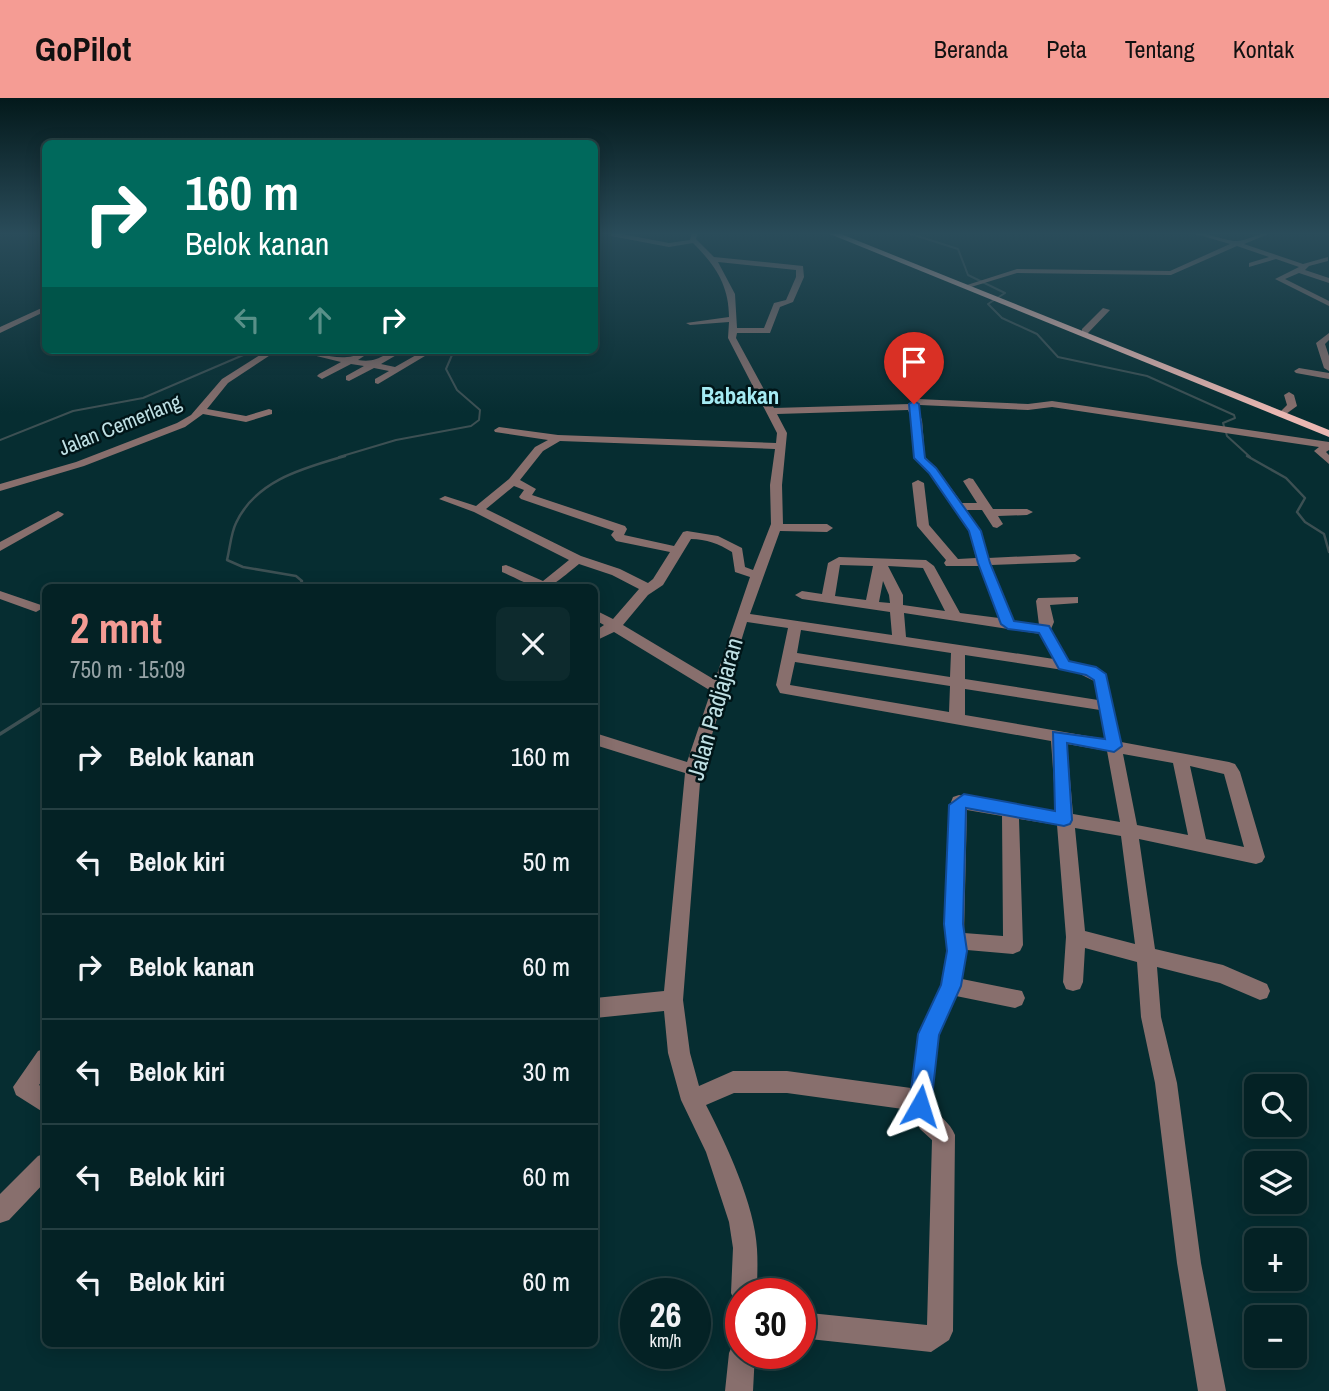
<!DOCTYPE html>
<html lang="id">
<meta charset="utf-8">
<style>
:root{--surface:#042225;--page:#0d2a2d;--text:#f1f3f6;--muted:#97a4a7;--line:#253f42;--accent:#f59c94}
body{margin:0;font-family:"Archivo Narrow",sans-serif;background:var(--page);color:var(--text);height:100vh;display:flex;flex-direction:column;font-size:26px;white-space:nowrap}
*{box-sizing:border-box;margin:0}
p{font-size:23px;color:var(--muted)}
.icon{flex:none;width:38px;height:38px;fill:none;stroke:currentColor;stroke-width:2;stroke-linecap:round;stroke-linejoin:round}
.map{position:relative;flex:1;overflow:hidden}
.side{position:absolute;left:42px;top:486px;width:556px;height:763px;display:flex;flex-direction:column;background:var(--surface);border-radius:10px;box-shadow:0 4px 18px #0003,0 0 0 2px var(--line)}
.side>*{flex:none}
.hud{position:absolute;left:42px;top:42px;width:556px;height:214px;border-radius:10px;box-shadow:0 4px 18px #0003,0 0 0 2px var(--line);background:#00695c;color:#fff;overflow:hidden}
.tools{position:absolute;left:1244px;top:976px;display:grid;gap:14px}
.tools a{display:grid;place-items:center;width:63px;height:63px;border-radius:10px;background:var(--surface);box-shadow:0 4px 18px #0003,0 0 0 2px var(--line);font-size:35px}
.speed{position:absolute;left:620px;top:1180px;display:flex;gap:14px;font-size:35px;font-weight:700;text-align:center}
.speed>*{display:grid;place-content:center;width:91px;height:91px;border-radius:50%;background:var(--surface);box-shadow:0 4px 18px #0003,0 0 0 2px var(--line);line-height:1}
.speed small{font-size:18px;font-weight:400}
.speed .limit{border:10px solid #d22;background:#fff;color:#111}
.pin{position:absolute;display:grid;place-items:center;width:60px;height:60px;color:#fff;margin:-72px -30px;border-radius:50% 50% 50% 0;rotate:-45deg;box-shadow:0 0 7px #0007}
.pin .icon{rotate:45deg}
.me{position:absolute;width:77px;margin:-38px;rotate:6deg;stroke-linejoin:round;filter:drop-shadow(0 0 5px #0008)}
.turn{display:flex;align-items:center;gap:24px;height:147px;padding:0 28px;font-size:32px}
.turn .icon{width:91px;height:91px;stroke-width:2.5}
.turn b{display:block;font-size:49px;line-height:60px}
.lanes{display:flex;align-items:center;height:66px;padding:0 28px;background:#0003;justify-content:center;gap:35px;direction:ltr}
.lanes .off{opacity:.35}
.round{display:grid;place-items:center;flex:none;width:74px;height:74px;border-radius:10px;background:var(--page)}
.overview{display:flex;align-items:center;justify-content:space-between;height:119px;padding:0 28px}
h1{font-size:42px;font-weight:800;line-height:52px;color:var(--accent)}
ul{padding:0;list-style:none}
li{display:flex;align-items:center;gap:21px;height:105px;padding:0 28px;border-top:2px solid var(--line)}
li div{flex:1}
li b{display:block;font-size:26px}
li em{font-style:normal}
header{display:flex;align-items:center;gap:42px;box-sizing:border-box;height:98px;padding:0 35px;background:var(--accent);color:#111}
header strong{font-size:33px}
nav{display:flex;gap:38px;margin-inline-start:auto;font-size:24px}
.map>svg:first-child{display:block}
</style>
<header>
<strong>GoPilot</strong>
<nav><a>Beranda</a><a>Peta</a><a>Tentang</a><a>Kontak</a></nav>
</header>
<div class="map">
<svg width="1329" height="1293" viewBox="0 0 1329 1293">
<rect width="100%" height="100%" fill="#062d31"/>
<g fill="none" stroke-linecap="round" stroke-linejoin="round">
<!-- stream-far2 -->
<path stroke="#3d5053" stroke-width="2" d="M 905,134 L 958,151 L 968,177 L 1005,195 L 988,206 L 1002,220 L 1037,236 L 1058,259 L 1147,278 L 1234,317 L 1235,320 L 1223,325 L 1227,338 L 1250,359
M 1318,134 L 1329,136
M 595,198 L 595,204
M 0,342 L 73,313 L 143,300 L 255,252
M 339,359 L 396,342 L 471,328 L 479,322 L 480,312 L 457,292 L 446,271 L 452,257 L 464,252"/>
<!-- stream-far1 -->
<path stroke="#3d5053" stroke-width="2.5" d="M 1247,358 L 1286,380 L 1305,400 L 1297,414 L 1305,424 L 1324,436 L 1329,454
M 297,490 L 302,483 L 296,478 L 243,469 L 227,462 C 230,450 231,435 236,425 C 256,382 304,370 345,358"/>
<!-- stream -->
<path stroke="#3d5053" stroke-width="3.5" d="M 0,636 L 46,607"/>
<!-- minor -->
<path fill="#886f6d" fill-rule="evenodd" d="M 611,134 L 669,145 L 690,142 L 692,134 L 698,134 L 696,141 L 714,159 L 803,168 L 804,179 L 793,204 L 780,209 L 770,235 L 737,235 L 736,240 L 774,310 L 910,306 L 918,301 L 1028,306 L 1052,303 L 1329,344 L 1329,352 L 1326,354 L 1329,357 L 1329,366 L 1314,353 L 1319,349 L 1052,309 L 1028,312 L 920,307 L 917,310 L 922,322 L 925,359 L 937,371 L 962,405 L 977,405 L 963,383 L 969,380 L 973,381 L 993,411 L 1027,411 L 1033,414 L 1027,417 L 998,418 L 1003,426 L 997,430 L 993,429 L 982,412 L 966,412 L 981,433 L 988,460 L 1075,456 L 1081,460 L 1075,464 L 991,467 L 1013,523 L 1039,527 L 1036,503 L 1038,500 L 1078,499 L 1078,505 L 1050,507 L 1054,524 L 1051,531 L 1069,564 L 1084,567 L 1106,577 L 1121,644 L 1229,664 L 1235,666 L 1240,674 L 1265,759 L 1262,764 L 1256,766 L 1139,741 L 1155,851 L 1223,867 L 1267,886 L 1270,893 L 1267,900 L 1260,902 L 1220,885 L 1157,869 L 1161,919 L 1177,985 L 1201,1165 L 1226,1293 L 1198,1293 L 1177,1165 L 1155,985 L 1141,919 L 1137,864 L 1085,850 L 1083,884 L 1080,891 L 1073,893 L 1066,891 L 1063,884 L 1066,839 L 1057,727 L 1019,721 L 1023,847 L 1020,853 L 1013,856 L 967,852 L 962,881 L 1022,893 L 1025,900 L 1022,907 L 1015,910 L 956,898 L 938,937 L 931,1006 C 938,1018 950,1024 955,1037 L 953,1233 L 949,1242 L 931,1254 L 800,1240 L 800,1214 L 927,1227 L 932,1042 L 920,1031 L 910,1012 L 787,995 L 734,995 L 706,1007 C 726,1046 755,1107 757,1151 C 758,1166 757,1181 757,1195 L 740,1195 L 740,1206 L 735,1204 L 731,1195 L 733,1150 L 729,1124 L 706,1054 L 681,1002 L 668,955 L 664,913 L 595,920 L 595,900 L 664,893 L 685,675 L 595,647 L 595,635 L 687,664 L 711,593 L 614,534 L 595,543 L 595,533 L 604,527 L 595,522 L 595,512 L 613,521 L 639,491 L 612,477 L 579,466 C 540,498 547,494 502,474 L 502,468 L 506,467 L 543,483 L 569,462 L 474,414 L 439,401 L 445,398 L 476,408 L 509,381 L 535,349 L 548,342 L 495,334 L 494,332 L 499,329 L 558,337 L 776,345 L 777,335 L 728,240 L 729,224 L 690,227 L 686,225 L 729,219 C 729,187 715,167 693,145 L 669,149 L 611,138 ZM 718,164 L 796,172 L 796,179 L 786,202 L 774,205 L 764,230 L 737,230 L 735,196 ZM 908,312 L 912,322 L 915,360 L 929,375 L 969,433 L 976,460 L 958,461 L 929,427 L 924,385 L 918,382 L 912,385 L 917,428 L 946,462 L 944,465 L 946,468 L 979,468 L 999,520 L 960,515 L 934,468 L 926,462 L 839,459 L 828,465 L 822,496 L 802,493 L 795,497 L 802,501 L 890,514 L 892,537 L 750,516 L 780,433 L 827,434 L 833,430 L 827,426 L 783,426 L 782,387 L 787,335 L 777,316 ZM 560,343 L 775,351 L 770,387 L 771,426 L 753,472 L 745,469 L 742,450 L 718,438 L 687,433 L 683,434 L 674,448 L 624,437 L 627,431 L 625,428 L 532,397 L 536,391 L 520,382 L 543,353 ZM 514,388 L 524,392 L 519,399 L 521,401 L 614,433 L 611,437 L 616,443 L 670,454 L 653,481 L 648,485 L 620,471 L 581,458 L 486,411 ZM 691,441 C 706,441 719,446 732,454 L 735,474 L 750,479 L 715,582 L 623,527 L 648,497 L 663,487 ZM 840,467 L 873,468 L 866,502 L 835,498 ZM 888,468 L 923,470 L 945,513 L 903,507 L 903,497 ZM 883,483 L 889,497 L 890,505 L 879,504 ZM 904,515 L 1040,536 L 1054,561 L 906,539 ZM 747,524 L 788,530 L 776,587 L 780,595 L 1051,643 L 1056,713 L 959,697 L 953,699 L 951,704 L 944,826 L 947,853 L 941,887 L 918,936 L 911,990 L 787,973 L 733,973 L 699,988 L 690,955 L 683,902 L 701,672 ZM 801,532 L 951,555 L 950,579 L 797,555 ZM 965,557 L 1076,574 L 1094,583 L 1098,602 L 965,581 ZM 795,564 L 950,588 L 949,614 L 790,587 ZM 965,591 L 1100,612 L 1105,641 L 965,617 ZM 1067,646 L 1107,653 L 1120,724 L 1073,716 ZM 1123,656 L 1173,665 L 1188,737 L 1137,727 ZM 1190,668 L 1224,676 L 1244,749 L 1206,741 ZM 967,712 L 1002,718 L 1003,838 L 964,835 ZM 1075,730 L 1121,738 L 1135,846 L 1085,833 Z
M 1189,134 C 1205,134 1219,141 1234,143 C 1246,144 1260,134 1273,134 L 1244,146 L 1303,166 L 1328,159 L 1328,163 L 1309,168 L 1305,172 L 1329,180 L 1329,185 L 1299,175 L 1285,181 L 1329,203 L 1329,208 L 1275,181 L 1299,169 L 1276,161 L 1249,169 L 1249,165 L 1269,159 L 1237,148 L 1171,177 L 1017,175 L 971,189 L 967,187 L 1017,171 L 1170,173 L 1230,146 Z
M 46,208 L 46,213 L 0,235 L 0,229 Z
M 1103,210 L 1110,212 L 1088,235 L 1082,235 L 1082,231 Z
M 1329,235 L 1329,242 L 1325,246 L 1329,258 L 1329,273 L 1324,270 L 1316,245 Z
M 268,252 L 278,252 L 228,285 L 207,311 L 246,318 L 269,311 L 272,312 L 272,316 L 246,324 L 203,316 L 185,329 L 84,368 L 0,393 L 0,386 L 76,364 L 177,325 L 191,317 L 222,281 Z
M 292,252 C 310,252 332,261 347,259 C 356,259 362,252 373,252 L 358,262 C 381,266 384,252 405,252 L 381,266 L 395,269 L 425,252 L 435,252 L 378,286 L 375,285 L 375,281 L 389,273 L 374,270 L 349,283 L 346,282 L 346,278 L 364,268 L 351,266 L 322,281 L 317,278 L 319,276 L 341,264 Z
M 1299,270 L 1329,275 L 1329,281 L 1296,275 L 1294,273 Z
M 1289,294 L 1294,297 L 1297,308 L 1286,316 L 1281,313 L 1287,307 L 1284,297 Z
M 58,413 L 64,416 L 62,418 L 0,453 L 0,444 Z
M 0,493 L 41,507 L 43,510 L 36,514 L 0,501 Z
M 46,950 L 46,978 L 39,987 L 46,991 L 46,1016 L 16,997 L 13,989 L 38,953 Z
M 46,1055 L 46,1083 L 9,1122 L 0,1125 L 0,1096 L 38,1058 Z
M 740,1242 L 740,1255 L 755,1255 L 753,1293 L 725,1293 L 729,1255 L 733,1246 Z"/>
<!-- major -->
<path fill="#eab7b2" fill-rule="evenodd" d="M 825,134 L 836,134 L 1329,332 L 1329,339 Z"/>
</g>
<!-- sky -->
<linearGradient id="sky" x2="0" y2="1"><stop stop-color="#03191b"/><stop offset="0.43" stop-color="#2a4c5a"/><stop offset="1" stop-color="#2a4c5a" stop-opacity="0"/></linearGradient>
<rect width="1329" height="315" fill="url(#sky)"/>
<!-- route -->
<path fill="#1a73e8" stroke="#114b97" stroke-width="2" d="M 914,303 L 919,306 L 925,360 L 936,370 L 981,433 L 990,465 L 1014,523 L 1049,528 L 1069,563 L 1096,569 L 1106,576 L 1122,648 L 1114,654 L 1067,645 L 1072,722 L 1070,726 L 1064,728 L 966,710 L 963,826 L 967,853 L 961,888 L 939,937 L 931,1008 L 928,1016 L 920,1019 L 912,1016 L 909,1008 L 918,936 L 941,887 L 947,853 L 944,826 L 949,707 L 964,696 L 1055,713 L 1053,634 L 1105,641 L 1094,582 L 1086,577 L 1059,571 L 1039,535 L 1008,531 L 1001,526 L 978,465 L 969,433 L 929,375 L 914,360 L 909,306 Z"/>
<g text-anchor="middle" stroke-width="5" stroke-linejoin="round" paint-order="stroke">
<!-- far-street labels -->
<g font-size="21" fill="#bfe0e4" stroke="#001518">
<text transform="translate(120 327) rotate(-22)" y="7">Jalan Cemerlang</text>
</g>
<!-- far-quarter labels -->
<g font-size="23" font-weight="bold" fill="#a5ebf3" stroke="#001518">
<text x="740" y="306">Babakan</text>
</g>
<!-- street labels -->
<g font-size="24" fill="#bfe0e4" stroke="#001518">
<text transform="translate(715 611) rotate(-74)" y="8">Jalan Padjajaran</text>
</g>
</g>
</svg>
<div class="tools">
<a><svg class="icon" aria-label="search" viewBox="0 0 24 24"><circle cx="10" cy="10" r="6"/><path d="M15 15l6 6"/></svg></a>
<a><svg class="icon" aria-label="layers" viewBox="0 0 24 24"><path d="M12 4l9 5-9 5-9-5zM3 14l9 5 9-5"/></svg></a>
<a>+</a>
<a>−</a>
</div>
<div class="speed"><div>26<small>km/h</small></div><div class="limit">30</div></div>
<div class="pin" style="left:914px;top:306px;background:#d93025"><svg class="icon" aria-label="arrive" viewBox="0 0 24 24"><path d="M6 21V4h12l-3 4 3 4H6"/></svg></div>
<svg class="me" style="left:920px;top:1008px" viewBox="-20 -20 40 40"><path d="M0-17L14 15 0 8-14 15z" fill="#1a73e8" stroke="#fff" stroke-width="4"/></svg>
<div class="hud">
<div class="turn"><svg class="icon" aria-label="right" viewBox="0 0 24 24"><path d="M7 20v-9h11M14 6l5 5-5 5"/></svg><div><b>160 m</b>Belok kanan</div></div>
<div class="lanes"><svg class="icon off" aria-label="left" viewBox="0 0 24 24"><path d="M17 20v-9H6M10 6l-5 5 5 5"/></svg><svg class="icon off" aria-label="ahead" viewBox="0 0 24 24"><path d="M12 20V5M6 11l6-6 6 6"/></svg><svg class="icon" aria-label="right" viewBox="0 0 24 24"><path d="M7 20v-9h11M14 6l5 5-5 5"/></svg></div>
</div>
<section class="side">
<div class="overview"><div><h1>2 mnt</h1><p>750 m · 15:09</p></div><a class="round"><svg class="icon" aria-label="close" viewBox="0 0 24 24"><path d="M6 6l12 12M18 6L6 18"/></svg></a></div>
<ul>
<li><svg class="icon" aria-label="right" viewBox="0 0 24 24"><path d="M7 20v-9h11M14 6l5 5-5 5"/></svg><div><b>Belok kanan</b></div><em>160 m</em></li>
<li><svg class="icon" aria-label="left" viewBox="0 0 24 24"><path d="M17 20v-9H6M10 6l-5 5 5 5"/></svg><div><b>Belok kiri</b></div><em>50 m</em></li>
<li><svg class="icon" aria-label="right" viewBox="0 0 24 24"><path d="M7 20v-9h11M14 6l5 5-5 5"/></svg><div><b>Belok kanan</b></div><em>60 m</em></li>
<li><svg class="icon" aria-label="left" viewBox="0 0 24 24"><path d="M17 20v-9H6M10 6l-5 5 5 5"/></svg><div><b>Belok kiri</b></div><em>30 m</em></li>
<li><svg class="icon" aria-label="left" viewBox="0 0 24 24"><path d="M17 20v-9H6M10 6l-5 5 5 5"/></svg><div><b>Belok kiri</b></div><em>60 m</em></li>
<li><svg class="icon" aria-label="left" viewBox="0 0 24 24"><path d="M17 20v-9H6M10 6l-5 5 5 5"/></svg><div><b>Belok kiri</b></div><em>60 m</em></li>
</ul>
</section>
</div>
